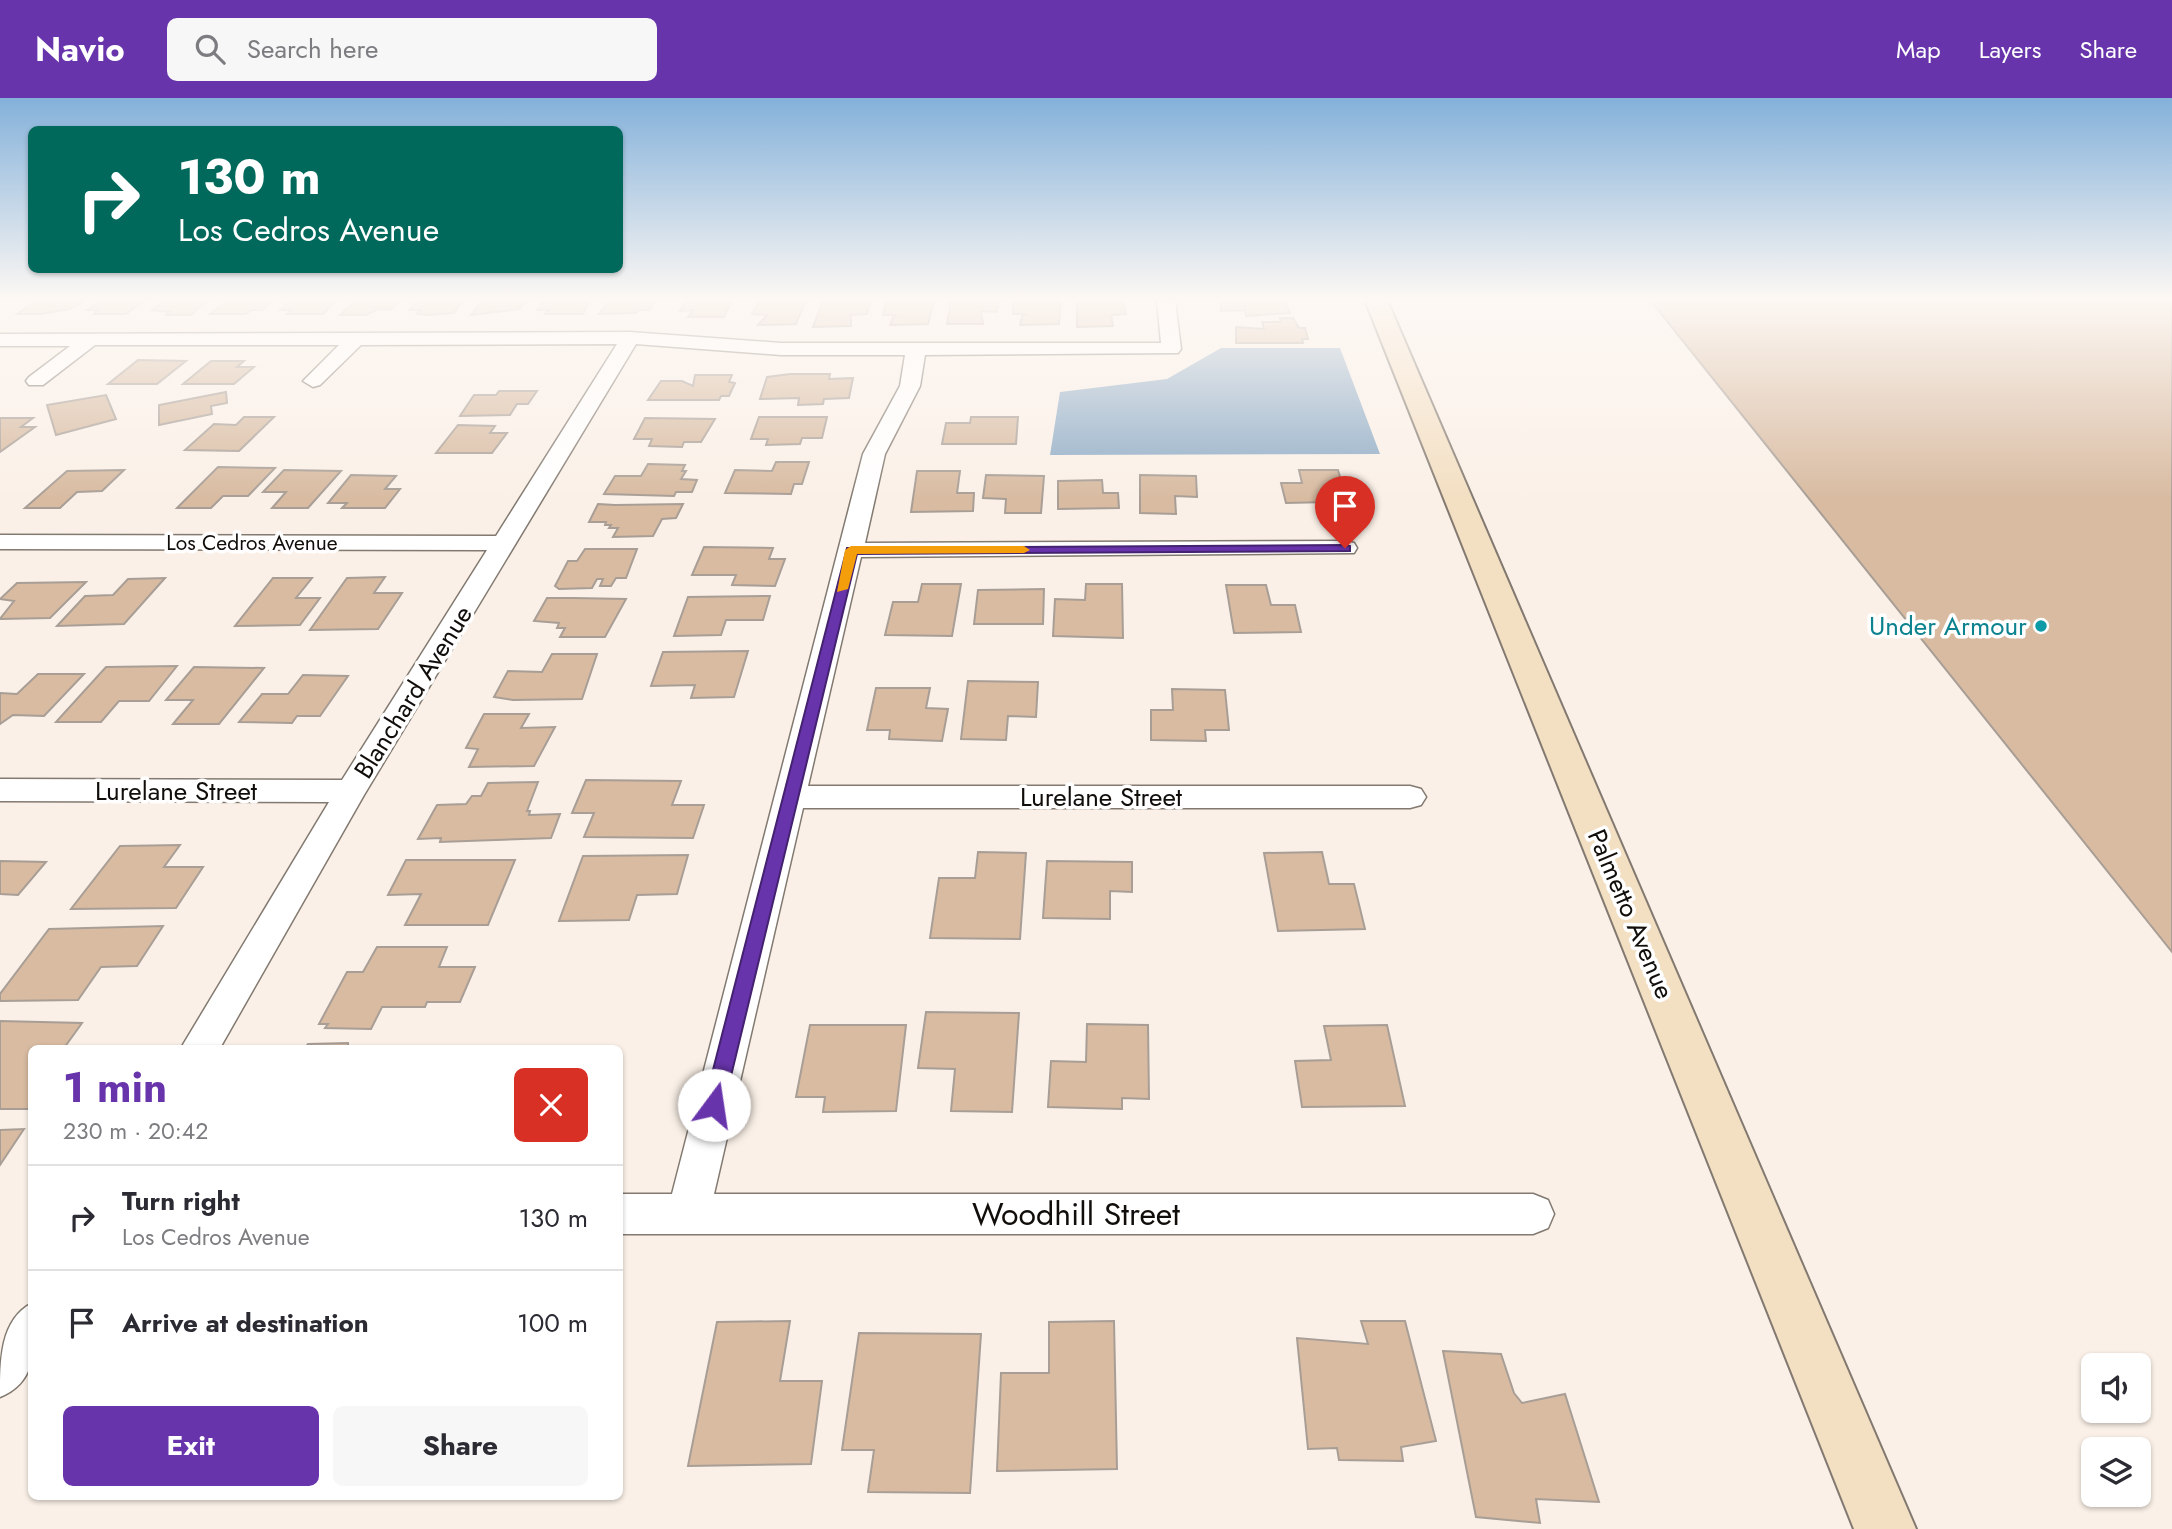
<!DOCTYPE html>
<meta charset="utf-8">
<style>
:root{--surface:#fff;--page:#f7f7f7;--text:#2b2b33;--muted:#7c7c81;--line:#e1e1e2;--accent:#6834ab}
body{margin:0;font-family:Jost,sans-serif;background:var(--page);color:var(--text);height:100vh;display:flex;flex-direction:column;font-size:26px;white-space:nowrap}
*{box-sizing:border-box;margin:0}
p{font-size:23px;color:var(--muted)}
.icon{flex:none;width:38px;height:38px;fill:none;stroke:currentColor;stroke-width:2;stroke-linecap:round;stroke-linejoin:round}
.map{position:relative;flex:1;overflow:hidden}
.drawer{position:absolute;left:28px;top:947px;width:595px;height:455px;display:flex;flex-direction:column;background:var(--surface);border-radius:10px;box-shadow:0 2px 5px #0004}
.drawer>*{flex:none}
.hud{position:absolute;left:28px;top:28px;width:595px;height:147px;border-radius:10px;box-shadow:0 2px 5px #0004;background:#00695c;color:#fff;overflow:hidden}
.buttons{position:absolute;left:2081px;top:1255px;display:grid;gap:14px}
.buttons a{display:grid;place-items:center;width:70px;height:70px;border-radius:10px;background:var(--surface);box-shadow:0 2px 5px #0004;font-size:35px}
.pin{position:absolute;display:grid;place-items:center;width:60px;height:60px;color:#fff;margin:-72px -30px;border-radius:50% 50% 50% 0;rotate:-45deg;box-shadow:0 0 7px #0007}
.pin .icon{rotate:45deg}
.me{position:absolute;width:77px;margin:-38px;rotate:14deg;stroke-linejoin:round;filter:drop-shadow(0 0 5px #0008)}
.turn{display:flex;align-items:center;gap:24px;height:147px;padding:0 35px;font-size:32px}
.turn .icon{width:91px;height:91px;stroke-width:2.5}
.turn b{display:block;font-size:49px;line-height:60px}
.round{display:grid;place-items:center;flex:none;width:74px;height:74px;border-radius:10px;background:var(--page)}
.head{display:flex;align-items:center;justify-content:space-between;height:119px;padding:0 35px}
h1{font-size:42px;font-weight:700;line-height:52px;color:var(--accent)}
.button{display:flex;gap:14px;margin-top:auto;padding:14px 35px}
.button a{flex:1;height:80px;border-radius:10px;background:var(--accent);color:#fff;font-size:28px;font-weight:700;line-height:80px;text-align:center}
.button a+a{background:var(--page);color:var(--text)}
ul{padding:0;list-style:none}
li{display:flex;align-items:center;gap:21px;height:105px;padding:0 35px;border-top:2px solid var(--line)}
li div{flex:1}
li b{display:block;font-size:26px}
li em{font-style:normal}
header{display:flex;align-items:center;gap:42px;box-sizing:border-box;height:98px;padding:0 35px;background:var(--accent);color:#fff}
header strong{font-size:33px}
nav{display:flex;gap:38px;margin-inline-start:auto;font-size:24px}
.search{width:490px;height:63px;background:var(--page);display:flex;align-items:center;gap:18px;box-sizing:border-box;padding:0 24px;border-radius:10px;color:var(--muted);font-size:26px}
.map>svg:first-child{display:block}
</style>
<header>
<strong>Navio</strong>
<div class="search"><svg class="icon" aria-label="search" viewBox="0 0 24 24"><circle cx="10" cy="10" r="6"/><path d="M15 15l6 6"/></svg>Search here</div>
<nav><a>Map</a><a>Layers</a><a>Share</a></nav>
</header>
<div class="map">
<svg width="2172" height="1431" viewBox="0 0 2172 1431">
<rect width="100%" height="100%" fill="#faf0e7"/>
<!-- water -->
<path fill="#8facc6" d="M 1221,250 L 1340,250 L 1380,356 L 1050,357 L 1060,294 L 1167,281 Z"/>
<!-- building -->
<path fill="#d8bba1" stroke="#a89e96" stroke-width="2" d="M 38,202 L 86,202 L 70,211 L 41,216 L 17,216 Z
M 101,202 L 145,202 L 126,216 L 94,216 L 98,212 L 87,212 Z
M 165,202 L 208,202 L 191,217 L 166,217 L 169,214 L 152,212 Z
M 229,202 L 274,202 L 262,212 L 251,212 L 246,216 L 210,216 Z
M 291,202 L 336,202 L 323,216 L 287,216 L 291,212 L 280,212 Z
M 356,202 L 400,202 L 390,212 L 378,211 L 366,217 L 340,217 Z
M 419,202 L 463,202 L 454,215 L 428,217 L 417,216 L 421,212 L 409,212 Z
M 483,202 L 527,202 L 519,211 L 471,217 Z
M 545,202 L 590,202 L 583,216 L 545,216 L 549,212 L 537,212 Z
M 610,202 L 655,202 L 649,212 L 638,212 L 636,215 L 599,216 Z
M 686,202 L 732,202 L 724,219 L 688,219 L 693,212 L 680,213 Z
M 764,202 L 806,202 L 796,226 L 758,227 L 767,217 L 752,216 L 759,203 Z
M 823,202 L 871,202 L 867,216 L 851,217 L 851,228 L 813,229 Z
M 893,202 L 934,202 L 928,226 L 890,227 L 893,219 L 897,217 L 883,217 L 886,203 Z
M 951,202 L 998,202 L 997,214 L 981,213 L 983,226 L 947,226 Z
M 1061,202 L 1059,226 L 1020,227 L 1022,218 L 1027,216 L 1013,216 L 1013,203 Z
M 1077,202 L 1123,202 L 1126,216 L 1111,217 L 1113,228 L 1077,229 Z
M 1221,202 L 1284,202 L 1290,215 L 1246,218 L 1245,212 L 1221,213 Z
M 1650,202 L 2172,202 L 2172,854 Z
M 1280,220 L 1293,220 L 1299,230 L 1305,230 L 1308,241 L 1302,241 L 1303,245 L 1236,245 L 1236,229 L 1264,231 L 1262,224 L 1281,224 Z
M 138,262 L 186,263 L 157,286 L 108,286 Z
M 211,263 L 244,263 L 237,269 L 254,269 L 234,286 L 183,286 Z
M 790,276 L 830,276 L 829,281 L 853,280 L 849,300 L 824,301 L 823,306 L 798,307 L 799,300 L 760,301 L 767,279 Z
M 695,277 L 732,277 L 729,284 L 735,285 L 729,298 L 721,298 L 719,302 L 648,302 L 661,283 L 682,283 L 693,288 Z
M 499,293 L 537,293 L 528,306 L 517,306 L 510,317 L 460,318 L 474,297 L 496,297 Z
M 226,294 L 227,305 L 211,308 L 212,316 L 159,327 L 159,307 Z
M 106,297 L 116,321 L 56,337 L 47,307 Z
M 244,319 L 274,319 L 239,353 L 185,352 L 214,326 L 236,327 Z
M 759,319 L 827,319 L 822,340 L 802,340 L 800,346 L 766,347 L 768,341 L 751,341 Z
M 971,319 L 1018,319 L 1016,346 L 942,346 L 946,325 L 970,325 Z
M 0,320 L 33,320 L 21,329 L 35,329 L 0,354 Z
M 645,320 L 715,321 L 701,344 L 684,344 L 682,349 L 649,348 L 652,341 L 634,341 Z
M 458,327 L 495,328 L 490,335 L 507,335 L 492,355 L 436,355 Z
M 776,364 L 809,364 L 802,386 L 794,386 L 791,396 L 725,395 L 735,372 L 772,373 Z
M 648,366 L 685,367 L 682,373 L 686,373 L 681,381 L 697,382 L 692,394 L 676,394 L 674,398 L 604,396 L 615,378 L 641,378 Z
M 218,369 L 275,370 L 248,398 L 223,398 L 211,410 L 177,410 Z
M 124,372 L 102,393 L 77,394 L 60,410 L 25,410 L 67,373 Z
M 284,372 L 341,373 L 308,410 L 272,410 L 286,394 L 263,394 Z
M 1299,372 L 1338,372 L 1346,399 L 1328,399 L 1329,404 L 1286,405 L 1281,385 L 1302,385 Z
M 917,373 L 960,373 L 957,395 L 974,395 L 973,413 L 911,414 Z
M 351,377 L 396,378 L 385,391 L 400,391 L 385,410 L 342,410 L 347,405 L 328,405 Z
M 986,377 L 1044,378 L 1041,415 L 1005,415 L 1006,401 L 983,400 Z
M 1140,377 L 1196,378 L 1197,399 L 1175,398 L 1176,416 L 1140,415 Z
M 1102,382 L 1103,395 L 1118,395 L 1119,410 L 1058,411 L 1058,383 Z
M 598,406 L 615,407 L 683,406 L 676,420 L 662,421 L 653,438 L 613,439 L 618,430 L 609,430 L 611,427 L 605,427 L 606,424 L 589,424 Z
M 704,449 L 773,450 L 769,461 L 785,461 L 775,488 L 732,487 L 736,477 L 692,477 Z
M 585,451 L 637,451 L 626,480 L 616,480 L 611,488 L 600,488 L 603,481 L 597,481 L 592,490 L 559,491 L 555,488 L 568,463 L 577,463 Z
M 385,479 L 374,495 L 402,495 L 378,531 L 310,532 L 347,480 Z
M 165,480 L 124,526 L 57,528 L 85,498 L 113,497 L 128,481 Z
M 273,480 L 312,480 L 296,500 L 320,500 L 300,527 L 235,528 Z
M 86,484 L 50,520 L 0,521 L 14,503 L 0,501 L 17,485 Z
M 922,486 L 961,486 L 952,538 L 885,537 L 893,504 L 918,504 Z
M 1086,486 L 1122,486 L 1123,540 L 1053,538 L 1055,501 L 1085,502 Z
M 1226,487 L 1266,487 L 1271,507 L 1295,507 L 1301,534 L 1234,535 Z
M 1044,491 L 1043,526 L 974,526 L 978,492 Z
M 770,498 L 763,522 L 726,522 L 721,537 L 674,538 L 688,499 Z
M 547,500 L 573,500 L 626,501 L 605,539 L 560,539 L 565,530 L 557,530 L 559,525 L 534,523 Z
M 748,553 L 734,599 L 691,600 L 695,587 L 651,588 L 663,554 Z
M 552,556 L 597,556 L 582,601 L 513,602 L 494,599 L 508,573 L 542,574 Z
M 177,568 L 149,603 L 119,603 L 101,624 L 56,624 L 106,569 Z
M 194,569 L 264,570 L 219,626 L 173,626 L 193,602 L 166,602 Z
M 38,576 L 84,576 L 44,618 L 13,617 L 0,626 L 0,595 L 17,596 Z
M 303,577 L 348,578 L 320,618 L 297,618 L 292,625 L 239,624 L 262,596 L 288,596 Z
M 968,583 L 1038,584 L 1036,619 L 1008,618 L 1006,642 L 961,641 Z
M 876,590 L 930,590 L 926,610 L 948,611 L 942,643 L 889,641 L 890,632 L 867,632 Z
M 1172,591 L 1225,592 L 1229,632 L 1205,632 L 1206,643 L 1151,642 L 1151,612 L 1173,612 Z
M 484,616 L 529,616 L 521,630 L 555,629 L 534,668 L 469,669 L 478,651 L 466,650 Z
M 586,682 L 681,683 L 672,707 L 704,707 L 693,740 L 584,739 L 594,715 L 572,715 Z
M 538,684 L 527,713 L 530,713 L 529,717 L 560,716 L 551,740 L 440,744 L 441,740 L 418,741 L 437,707 L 466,706 L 472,698 L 481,698 L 488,685 Z
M 180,747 L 164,769 L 203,769 L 176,810 L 71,811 L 120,748 Z
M 978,754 L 1026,755 L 1020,841 L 930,840 L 939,780 L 975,780 Z
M 1322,754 L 1329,786 L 1354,786 L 1365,831 L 1278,833 L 1264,755 Z
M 688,757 L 677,796 L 637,797 L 629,822 L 559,823 L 583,758 Z
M 406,762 L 515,762 L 488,827 L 405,827 L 421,796 L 388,797 Z
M 0,763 L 46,764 L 18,797 L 0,796 Z
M 1047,763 L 1132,764 L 1132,794 L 1110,793 L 1110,821 L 1043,820 Z
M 163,828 L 137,868 L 101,869 L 78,902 L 0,903 L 0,896 L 49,831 Z
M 377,849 L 447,849 L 439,869 L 475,869 L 460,904 L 427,904 L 425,909 L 382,909 L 371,931 L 325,930 L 328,926 L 319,926 L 347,874 L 363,874 Z
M 926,914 L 1019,915 L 1012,1014 L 951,1013 L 955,971 L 918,970 Z
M 0,923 L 82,925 L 64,950 L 32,950 L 32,1011 L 0,1011 Z
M 1087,926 L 1148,927 L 1149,1001 L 1122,1000 L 1122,1011 L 1048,1009 L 1051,963 L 1086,964 Z
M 810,927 L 906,927 L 896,1013 L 823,1014 L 825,999 L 796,999 Z
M 1387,927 L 1405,1008 L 1302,1009 L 1295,963 L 1331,962 L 1324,928 Z
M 348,945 L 348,949 L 445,949 L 305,950 L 308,946 Z
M 24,1031 L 0,1067 L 0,1032 Z
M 790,1223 L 780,1283 L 822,1283 L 811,1366 L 688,1368 L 717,1224 Z
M 1114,1223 L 1117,1371 L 997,1373 L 1001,1275 L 1049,1275 L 1049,1224 Z
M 1361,1223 L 1405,1223 L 1436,1343 L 1401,1349 L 1403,1363 L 1339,1362 L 1337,1350 L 1308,1351 L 1297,1240 L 1368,1246 Z
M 859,1235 L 981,1236 L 970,1395 L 868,1394 L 874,1352 L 842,1352 Z
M 1443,1253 L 1501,1256 L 1514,1295 L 1522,1305 L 1565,1296 L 1599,1404 L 1536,1401 L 1540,1425 L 1476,1419 Z"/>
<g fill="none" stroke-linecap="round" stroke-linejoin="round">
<!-- street casing -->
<g stroke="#827970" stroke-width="3">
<path id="street" d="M 1157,202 L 1175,202 L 1181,251 L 1178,255 L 925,257 L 920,288 L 885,356 L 865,445 L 1345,443 L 1354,445 L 1357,450 L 1354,455 L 861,459 L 808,688 L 1410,688 L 1421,691 L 1426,699 L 1421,707 L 1410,710 L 803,710 L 714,1096 L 1533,1096 L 1548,1102 L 1554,1116 L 1548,1130 L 1533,1136 L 620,1136 L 620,1096 L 672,1096 L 863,356 L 900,288 L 905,257 L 781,257 L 636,246 L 364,697 L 220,950 L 181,950 L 329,704 L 0,703 L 0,681 L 342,682 L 487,452 L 0,451 L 0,437 L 496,438 L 617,246 L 361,247 L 320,287 L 313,289 L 303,283 L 339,247 L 95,247 L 43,287 L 29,287 L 26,283 L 29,279 L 70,248 L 0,248 L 0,236 L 630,234 L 781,245 L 1161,245 Z
M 32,1205 C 32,1243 42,1282 0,1299 C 0,1262 0,1222 32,1205 Z"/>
</g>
<!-- secondary casing -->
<g stroke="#827970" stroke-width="4">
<path id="secondary" d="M 1365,202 L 1387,202 L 1916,1431 L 1854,1431 Z"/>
</g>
<!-- street -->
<use href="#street" fill="#fff" fill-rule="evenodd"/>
<!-- secondary -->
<use href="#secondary" fill="#f3dfc2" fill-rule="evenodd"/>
</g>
<!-- sky -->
<linearGradient id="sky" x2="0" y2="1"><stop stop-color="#84b1da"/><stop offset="0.5" stop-color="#fdf8f4"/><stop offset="1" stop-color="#fdf8f4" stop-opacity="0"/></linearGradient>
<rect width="2172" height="402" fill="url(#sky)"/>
<!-- route -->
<path fill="#6834ab" stroke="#44226f" stroke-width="2" d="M 1345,447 L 1350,448 L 1350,453 L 857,456 L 724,1007 L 721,1013 L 714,1015 L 707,1013 L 704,1007 L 847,450 Z"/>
<!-- slow -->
<path fill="#f59e0b" d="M 851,448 L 1024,448 L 1030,452 L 1024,455 L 857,456 L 848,491 L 837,494 L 845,452 Z"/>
<!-- markers -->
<circle fill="#0f9aa8" stroke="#fff" stroke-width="2.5" cx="2041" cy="528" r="7"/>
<g text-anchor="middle" stroke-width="7" stroke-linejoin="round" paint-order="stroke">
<!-- far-street labels -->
<g font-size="21" fill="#110d0a" stroke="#fff">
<text x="252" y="452">Los Cedros Avenue</text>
</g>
<!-- culture labels -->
<g font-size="26" fill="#0d838f" stroke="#fff" text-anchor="end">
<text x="2027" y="537">Under Armour</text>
</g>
<!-- street labels -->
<g font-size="26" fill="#110d0a" stroke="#fff">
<text transform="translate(413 594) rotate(-58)" y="9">Blanchard Avenue</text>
<text x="176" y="702">Lurelane Street</text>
<text x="1101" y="708">Lurelane Street</text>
<text transform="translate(1631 816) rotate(67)" y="9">Palmetto Avenue</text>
</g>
<!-- near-street labels -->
<g font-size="32" fill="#110d0a" stroke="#fff">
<text x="1076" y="1127">Woodhill Street</text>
</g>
</g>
</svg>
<div class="buttons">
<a><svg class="icon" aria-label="sound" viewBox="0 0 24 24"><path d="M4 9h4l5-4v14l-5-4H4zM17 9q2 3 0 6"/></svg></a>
<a><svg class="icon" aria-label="layers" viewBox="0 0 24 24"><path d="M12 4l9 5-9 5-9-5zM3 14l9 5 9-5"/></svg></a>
</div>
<div class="pin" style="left:1345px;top:450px;background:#d93025"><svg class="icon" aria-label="arrive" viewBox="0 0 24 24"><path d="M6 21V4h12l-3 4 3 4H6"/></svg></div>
<svg class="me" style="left:714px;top:1007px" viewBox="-20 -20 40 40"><circle r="19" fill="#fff"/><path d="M0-13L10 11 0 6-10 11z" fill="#6834ab"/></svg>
<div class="hud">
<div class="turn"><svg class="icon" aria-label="right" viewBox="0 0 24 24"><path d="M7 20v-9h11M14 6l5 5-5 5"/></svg><div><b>130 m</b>Los Cedros Avenue</div></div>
</div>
<section class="drawer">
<div class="head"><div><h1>1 min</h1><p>230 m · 20:42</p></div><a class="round" style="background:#d93025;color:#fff"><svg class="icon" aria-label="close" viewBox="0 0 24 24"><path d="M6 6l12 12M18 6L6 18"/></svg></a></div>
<ul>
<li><svg class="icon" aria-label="right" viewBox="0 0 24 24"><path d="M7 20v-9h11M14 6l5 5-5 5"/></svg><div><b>Turn right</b><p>Los Cedros Avenue</p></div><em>130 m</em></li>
<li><svg class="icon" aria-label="arrive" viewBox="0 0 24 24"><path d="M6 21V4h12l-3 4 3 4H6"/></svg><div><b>Arrive at destination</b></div><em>100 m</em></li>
</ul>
<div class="button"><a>Exit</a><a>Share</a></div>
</section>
</div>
